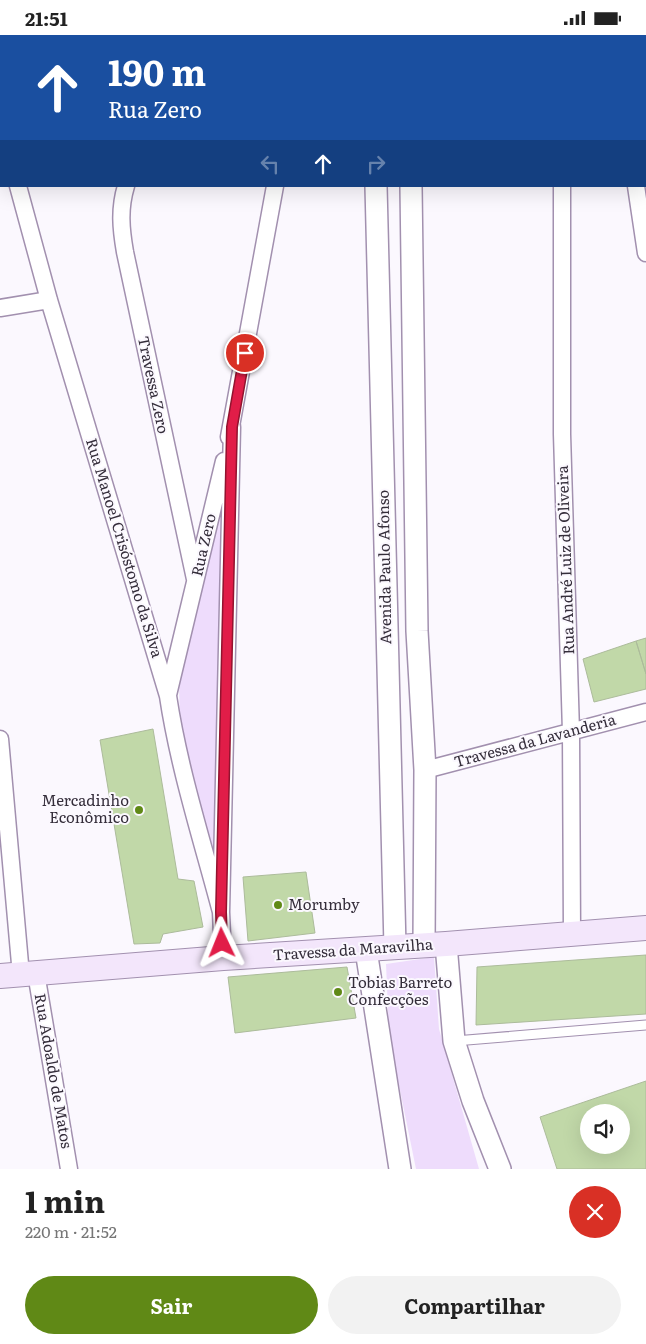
<!DOCTYPE html>
<html lang="pt">
<meta charset="utf-8">
<style>
:root{--surface:#fff;--page:#f2f2f2;--text:#222;--muted:#767676;--accent:#608916}
body{margin:0;font-family:Literata,serif;background:var(--page);color:var(--text);height:100vh;display:flex;flex-direction:column;font-size:19px;white-space:nowrap}
*{box-sizing:border-box;margin:0}
p{font-size:16px;color:var(--muted)}
.icon{flex:none;width:28px;height:28px;fill:none;stroke:currentColor;stroke-width:2;stroke-linecap:round;stroke-linejoin:round}
.map{position:relative;height:1134px;overflow:hidden}
.side{display:flex;flex-direction:column;background:var(--surface);flex:1}
.side>*{flex:none}
.hud{position:absolute;left:0px;top:0px;width:646px;height:152px;box-shadow:0 5px 20px #0002;background:#1a4fa0;color:#fff;overflow:hidden}
.controls{position:absolute;left:580px;top:1069px;display:grid;gap:10px}
.controls a{display:grid;place-items:center;width:50px;height:50px;border-radius:50%;background:var(--surface);box-shadow:0 5px 20px #0002;font-size:25px}
.pin{position:absolute;display:grid;place-items:center;width:42px;height:42px;color:#fff;margin:-21px;border:2px solid #fff;border-radius:50%;box-shadow:0 1px 5px #0007}
.me{position:absolute;width:55px;margin:-28px;rotate:358deg;stroke-linejoin:round;filter:drop-shadow(0 0 4px #0008)}
.turn{display:flex;align-items:center;gap:18px;height:105px;padding:0 25px;font-size:22px}
.turn .icon{width:65px;height:65px;stroke-width:2.5}
.turn b{display:block;font-size:35px;line-height:42px}
.lanes{display:flex;align-items:center;height:48px;padding:0 25px;background:#0003;justify-content:center;gap:25px;direction:ltr}
.lanes .off{opacity:.35}
.round{display:grid;place-items:center;flex:none;width:52px;height:52px;border-radius:26px;background:var(--page)}
.summary{display:flex;align-items:center;justify-content:space-between;height:85px;padding:0 25px}
h1{font-size:30px;font-weight:700;line-height:38px}
.action{display:flex;gap:10px;margin-top:auto;padding:10px 25px}
.action a{flex:1;height:58px;border-radius:30px;background:var(--accent);color:#fff;font-size:20px;font-weight:700;line-height:58px;text-align:center}
.action a+a{background:var(--page);color:var(--text)}
.status{display:flex;justify-content:space-between;align-items:center;height:35px;padding:0 25px;background:var(--surface);direction:ltr}
.status svg{height:14px;fill:currentColor}
.map>svg:first-child{display:block}
</style>
<div class="status"><b>21:51</b><svg viewBox="0 0 49 12"><path d="M0 12V9h3v3zM5 12V6h3v6zM10 12V3h3v9zM15 12V0h3v12zM26 1h20v11H26zM47 4h2v5h-2z"/></svg></div>
<div class="map">
<svg width="646" height="1134" viewBox="0 0 646 1134">
<rect width="100%" height="100%" fill="#fbf8fe"/>
<!-- green -->
<path fill="#eedcfc" d="M 221,461 L 215,824 L 180,707 L 179,640 Z
M 434,922 L 439,994 L 479,1134 L 416,1134 L 389,1001 L 386,929 Z"/>
<!-- building -->
<path fill="#c1d8a8" stroke="#acbb9b" fill-rule="evenodd" d="M 646,603 L 646,639 L 636,606 Z
M 636,606 L 646,639 L 646,654 L 594,667 L 583,624 Z
M 153,694 L 178,844 L 194,846 L 203,892 L 163,899 L 160,908 L 134,909 L 100,705 Z
M 306,837 L 315,898 L 248,906 L 243,842 Z
M 646,920 L 646,979 L 476,990 L 477,932 Z
M 347,932 L 356,983 L 235,998 L 228,942 Z
M 646,1046 L 646,1134 L 557,1134 L 540,1082 ZM 589,1078 L 621,1078 L 621,1110 L 589,1110 Z"/>
<g fill="none" stroke-linecap="round" stroke-linejoin="round">
<!-- service casing -->
<g stroke="#a290af" stroke-width="11">
<path id="service" d="M 92,0 L 93,1
M 455,1006 L 646,990"/>
</g>
<!-- minor casing -->
<g stroke="#a290af" stroke-width="19">
<path id="minor" d="M 562,0 L 562,1
M 605,0 L 605,1
M 137,1 L 141,0
M 305,1 L 305,0
M 0,38 L 1,38
M 0,84 L 1,88
M 18,151 L 49,265 L 168,661 C 179,734 202,805 221,877
M 126,151 C 119,174 121,194 125,217 L 195,544
M 562,151 L 562,399 L 571,697 L 572,898
M 636,151 L 646,218
M 0,273 L 49,265
M 229,402 L 275,151
M 168,660 L 224,426
M 0,704 L 21,940
M 425,735 L 646,677
M 223,923 L 221,877 L 232,392
M 36,938 L 69,1134"/>
</g>
<!-- tertiary casing -->
<g stroke="#a290af" stroke-width="24">
<path id="tertiary" d="M 372,0 L 372,1
M 408,0 L 408,1
M 376,151 L 395,912
M 411,151 L 417,596 L 425,735 L 424,910
M 446,909 L 454,1006 L 473,1066 L 500,1134
M 366,915 L 400,1134"/>
</g>
<!-- secondary casing -->
<g stroke="#a290af" stroke-width="26">
<path id="secondary" d="M 0,941 L 223,923 L 446,909 L 646,893"/>
</g>
<!-- service -->
<use href="#service" stroke="#fff" stroke-width="9"/>
<!-- minor -->
<use href="#minor" stroke="#fff" stroke-width="16"/>
<!-- tertiary -->
<use href="#tertiary" stroke="#fff" stroke-width="21"/>
<!-- secondary -->
<use href="#secondary" stroke="#f3e6fb" stroke-width="24"/>
</g>
<g fill="none" stroke-linecap="round" stroke-linejoin="round">
<!-- route casing -->
<g stroke="#92132f" stroke-width="12">
<path id="route" d="M 222,908 L 221,877 L 232,392 L 245,318"/>
</g>
<!-- route -->
<use href="#route" stroke="#e11d48" stroke-width="9"/>
</g>
<!-- markers -->
<g fill="#608916" stroke="#fbf8fe" stroke-width="2">
<circle cx="139" cy="775" r="5"/>
<circle cx="278" cy="870" r="5"/>
<circle cx="338" cy="957" r="5"/>
</g>
<g text-anchor="middle" stroke-width="4" stroke-linejoin="round" paint-order="stroke">
<!-- street labels -->
<g font-size="15" fill="#342d3a" stroke="#fbf8fe">
<text transform="translate(153 350) rotate(78)" y="5">Travessa Zero</text>
<text transform="translate(204 510) rotate(-77)" y="5">Rua Zero</text>
<text transform="translate(124 513) rotate(73)" y="5">Rua Manoel Crisóstomo da Silva</text>
<text transform="translate(566 525) rotate(-92)" y="5">Rua André Luiz de Oliveira</text>
<text transform="translate(385 532) rotate(-91)" y="5">Avenida Paulo Afonso</text>
<text transform="translate(535 706) rotate(-15)" y="5">Travessa da Lavanderia</text>
<text transform="translate(353 915) rotate(-4)" y="5">Travessa da Maravilha</text>
<text transform="translate(53 1036) rotate(80)" y="5">Rua Adoaldo de Matos</text>
</g>
<!-- poi labels -->
<g font-size="15" fill="#342d3a" stroke="#fbf8fe" text-anchor="start">
<text x="129" y="771" text-anchor="end">Mercadinho<tspan x="129" dy="17">Econômico</tspan></text>
<text x="288" y="875">Morumby</text>
<text x="348" y="953">Tobias Barreto<tspan x="348" dy="17">Confecções</tspan></text>
</g>
</g>
</svg>
<div class="controls">
<a><svg class="icon" aria-label="sound" viewBox="0 0 24 24"><path d="M4 9h4l5-4v14l-5-4H4zM17 9q2 3 0 6"/></svg></a>
</div>
<div class="pin" style="left:245px;top:318px;background:#d93025"><svg class="icon" aria-label="arrive" viewBox="0 0 24 24"><path d="M6 21V4h12l-3 4 3 4H6"/></svg></div>
<svg class="me" style="left:222px;top:908px" viewBox="-20 -20 40 40"><path d="M0-17L14 15 0 8-14 15z" fill="#e11d48" stroke="#fff" stroke-width="4"/></svg>
<div class="hud">
<div class="turn"><svg class="icon" aria-label="ahead" viewBox="0 0 24 24"><path d="M12 20V5M6 11l6-6 6 6"/></svg><div><b>190 m</b>Rua Zero</div></div>
<div class="lanes"><svg class="icon off" aria-label="left" viewBox="0 0 24 24"><path d="M17 20v-9H6M10 6l-5 5 5 5"/></svg><svg class="icon" aria-label="ahead" viewBox="0 0 24 24"><path d="M12 20V5M6 11l6-6 6 6"/></svg><svg class="icon off" aria-label="right" viewBox="0 0 24 24"><path d="M7 20v-9h11M14 6l5 5-5 5"/></svg></div>
</div>
</div>
<section class="side">
<div class="summary"><div><h1>1 min</h1><p>220 m · 21:52</p></div><a class="round" style="background:#d93025;color:#fff"><svg class="icon" aria-label="close" viewBox="0 0 24 24"><path d="M6 6l12 12M18 6L6 18"/></svg></a></div>
<div class="action"><a>Sair</a><a>Compartilhar</a></div>
</section>
